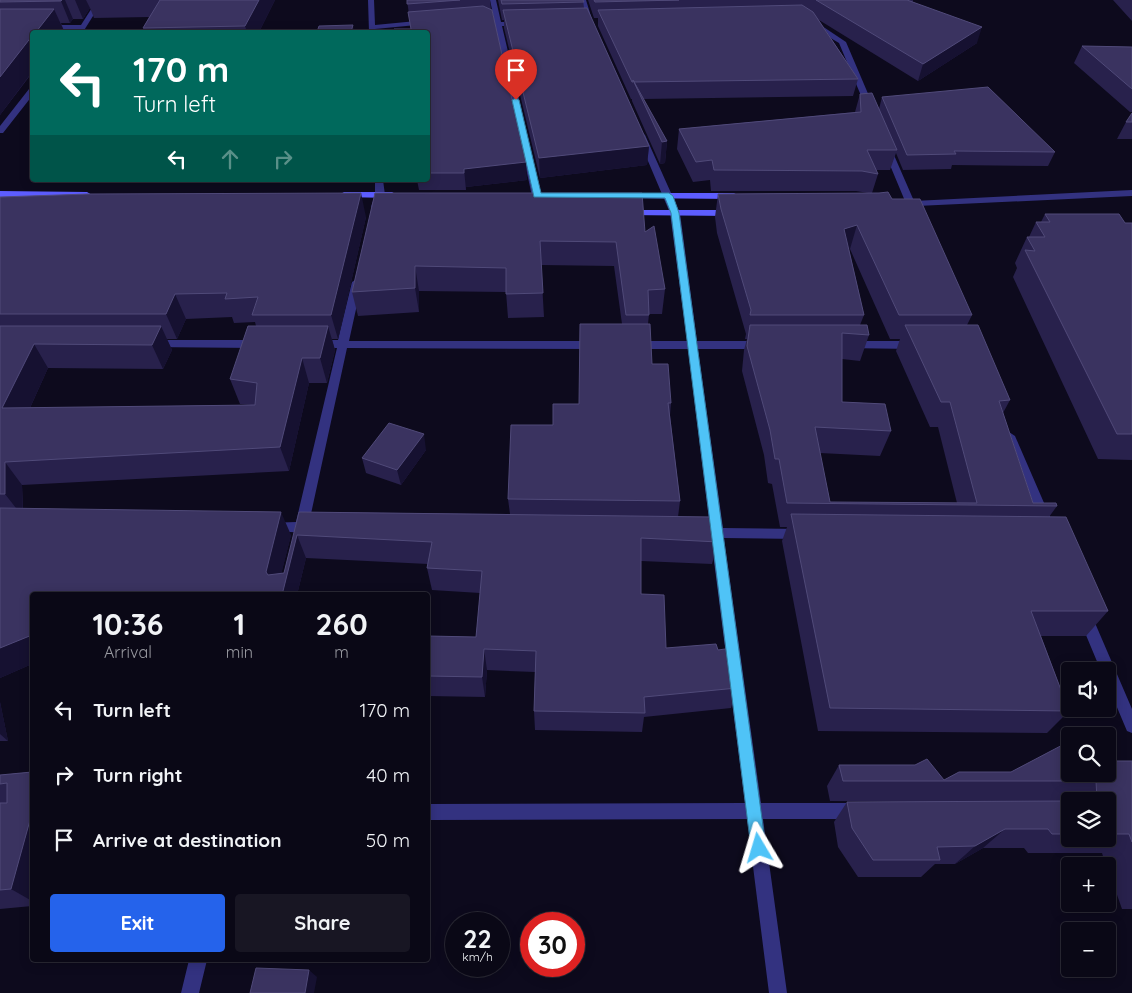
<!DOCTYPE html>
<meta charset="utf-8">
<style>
:root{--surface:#0a0816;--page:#181623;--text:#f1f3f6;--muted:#999aa1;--line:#2a2935;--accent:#2563eb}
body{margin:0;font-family:Quicksand,sans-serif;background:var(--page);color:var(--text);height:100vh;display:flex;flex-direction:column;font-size:19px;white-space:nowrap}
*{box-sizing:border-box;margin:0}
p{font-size:16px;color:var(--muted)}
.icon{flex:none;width:28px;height:28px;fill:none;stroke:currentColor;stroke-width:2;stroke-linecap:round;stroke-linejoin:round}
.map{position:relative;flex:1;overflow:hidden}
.sheet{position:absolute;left:30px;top:592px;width:400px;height:370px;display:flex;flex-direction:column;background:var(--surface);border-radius:5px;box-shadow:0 2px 12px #0003,0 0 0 1px var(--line)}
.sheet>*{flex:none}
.banner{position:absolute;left:30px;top:30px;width:400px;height:152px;border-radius:5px;box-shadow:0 2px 12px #0003,0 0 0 1px var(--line);background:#00695c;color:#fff;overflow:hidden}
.fabs{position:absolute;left:1061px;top:662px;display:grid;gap:10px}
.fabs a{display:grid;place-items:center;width:55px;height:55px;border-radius:5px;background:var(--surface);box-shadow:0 2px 12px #0003,0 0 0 1px var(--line);font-size:25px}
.speed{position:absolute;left:445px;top:912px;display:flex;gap:10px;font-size:25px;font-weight:700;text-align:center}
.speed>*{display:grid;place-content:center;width:65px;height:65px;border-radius:50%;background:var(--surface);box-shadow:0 2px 12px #0003,0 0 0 1px var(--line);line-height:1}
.speed small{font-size:12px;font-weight:400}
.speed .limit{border:8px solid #d22;background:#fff;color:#111}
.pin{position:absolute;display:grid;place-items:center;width:42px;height:42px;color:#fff;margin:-51px -21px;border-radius:50% 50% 50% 0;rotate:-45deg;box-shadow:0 0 5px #0007}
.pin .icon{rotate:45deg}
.me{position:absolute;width:55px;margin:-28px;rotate:353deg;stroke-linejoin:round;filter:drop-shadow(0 0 4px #0008)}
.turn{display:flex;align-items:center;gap:18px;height:105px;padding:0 20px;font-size:22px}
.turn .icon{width:65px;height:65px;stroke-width:2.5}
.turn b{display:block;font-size:35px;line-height:42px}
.lanes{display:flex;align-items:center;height:48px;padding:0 20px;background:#0003;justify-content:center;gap:25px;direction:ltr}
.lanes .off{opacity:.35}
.eta{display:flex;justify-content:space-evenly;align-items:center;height:85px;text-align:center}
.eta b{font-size:30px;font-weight:700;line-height:35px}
.button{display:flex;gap:10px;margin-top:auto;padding:10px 20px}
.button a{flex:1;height:58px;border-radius:5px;background:var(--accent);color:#fff;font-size:20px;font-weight:700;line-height:58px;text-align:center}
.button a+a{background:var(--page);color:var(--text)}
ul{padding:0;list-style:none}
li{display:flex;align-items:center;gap:15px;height:65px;padding:0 20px}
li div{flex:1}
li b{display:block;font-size:19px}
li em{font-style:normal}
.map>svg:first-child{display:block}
</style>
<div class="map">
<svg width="1132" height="993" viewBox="0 0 1132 993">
<rect width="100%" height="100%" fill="#0d0a1d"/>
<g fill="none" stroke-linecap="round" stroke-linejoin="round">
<!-- minor -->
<path fill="#333280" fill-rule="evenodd" d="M 97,0 L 103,0 L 83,32 L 77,32 L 78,29 L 45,29 L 41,27 L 45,25 L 81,25 Z
M 368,0 L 374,0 L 375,25 L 427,20 L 431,22 L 427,24 L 375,29 L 375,32 L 369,32 Z
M 490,0 L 496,0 L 501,22 L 520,22 L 524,24 L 520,26 L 502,26 L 545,210 L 540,213 L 535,210 L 495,25 L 475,18 L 485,16 L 494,19 Z
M 580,0 L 586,0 L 594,26 L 587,24 Z
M 810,22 L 816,22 L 846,42 L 875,110 L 874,112 L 867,110 L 839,43 L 810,26 Z
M 29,89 L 32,89 L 32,96 L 3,133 L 0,133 L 0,126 Z
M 641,132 L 645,135 L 680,213 L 697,341 L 761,341 L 766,345 L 761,349 L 698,349 L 723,528 L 800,529 L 805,530 L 806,534 L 805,538 L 800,539 L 724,538 L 761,803 L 857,803 L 863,805 L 865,811 L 863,817 L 857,819 L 763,819 L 787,993 L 769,993 L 747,819 L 428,820 L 428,804 L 745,803 L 711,538 L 695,537 L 694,533 L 695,529 L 710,528 L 688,349 L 636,349 L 631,345 L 636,341 L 687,341 L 670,213 L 637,135 Z
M 886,143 L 890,146 L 914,201 L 1132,190 L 1132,196 L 917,206 L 920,213 L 915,216 L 910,213 L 882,146 Z
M 375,180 L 383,180 L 385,195 L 381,207 L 376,210 L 371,207 L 375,195 Z
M 357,279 L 362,282 L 349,341 L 596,341 L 601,345 L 596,349 L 347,348 L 309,523 L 317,524 L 318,528 L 317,532 L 312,533 L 267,531 L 266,527 L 267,523 L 296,522 L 337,348 L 316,348 L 311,344 L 316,340 L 338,340 L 352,282 Z
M 153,340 L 258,340 L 263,344 L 258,348 L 149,347 L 148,344 L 149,341 Z
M 848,341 L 913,341 L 918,345 L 913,349 L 844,348 L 843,345 L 844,342 Z
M 1009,432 L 1015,436 L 1051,519 L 1050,523 L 1040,523 L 1039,519 L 1003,436 Z
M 1085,610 L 1090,612 L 1092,616 L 1132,709 L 1132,733 L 1127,731 L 1108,686 L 1108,671 L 1101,671 L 1078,616 L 1080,612 Z
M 189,960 L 207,960 L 199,993 L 181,993 Z"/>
<!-- secondary -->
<path fill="#5d5dff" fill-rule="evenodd" d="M 0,191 L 87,192 L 92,195 L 87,198 L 0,197 Z
M 344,192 L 392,192 L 397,195 L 392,198 L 341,197 L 339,195 Z
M 627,193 L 734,193 L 739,196 L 734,199 L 624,198 L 624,194 Z
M 627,210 L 732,210 L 737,213 L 732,216 L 624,215 L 624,211 Z"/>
</g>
<!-- wall -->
<path fill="#28214c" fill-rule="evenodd" d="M 0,0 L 275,0 L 259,32 L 145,32 L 143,28 L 149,17 L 94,18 L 90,8 L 83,19 L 73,19 L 70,23 L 61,23 L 64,31 L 0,115 Z
M 407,0 L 490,0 L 491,10 L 527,180 L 466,187 L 466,190 L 419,190 L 417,180 L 428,180 L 428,32 L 411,29 Z
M 498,0 L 583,0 L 584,8 L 649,146 L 647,165 L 540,178 L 504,28 L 504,20 L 502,20 Z
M 588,0 L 913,0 L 913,2 L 977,43 L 918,81 L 819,20 L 858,79 L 853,96 L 643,99 L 667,141 L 665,163 L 660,164 L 632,101 L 632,99 L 631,99 L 598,26 L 598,18 L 594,18 Z
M 1113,0 L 1132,0 L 1132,21 Z
M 1082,46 L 1132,47 L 1132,112 L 1130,112 L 1074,63 Z
M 860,94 L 879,109 L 882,97 L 1055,152 L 1048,166 L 952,165 L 951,169 L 903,170 L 896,153 L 890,170 L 876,170 L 878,174 L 872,193 L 892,199 L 972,315 L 967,325 L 1010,400 L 1003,413 L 1033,503 L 1057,506 L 1049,517 L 1108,611 L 1086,636 L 1041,636 L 1069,711 L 1047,733 L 818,731 L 782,541 L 787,527 L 780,527 L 772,484 L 768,483 L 764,455 L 742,371 L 744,350 L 747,339 L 745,339 L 746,334 L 717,233 L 715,217 L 718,194 L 868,193 L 856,191 L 711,191 L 710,180 L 693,182 L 677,149 L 679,129 L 855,112 ZM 849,249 L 850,249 L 890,339 L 900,339 L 896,351 L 930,427 L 938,427 L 957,503 L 830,502 L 820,453 L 880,456 L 891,431 L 842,402 L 842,359 L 860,361 L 869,335 L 860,325 L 864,315 Z
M 1132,113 L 1132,139 L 1117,139 L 1126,122 Z
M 375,193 L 645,232 L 665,289 L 662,314 L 649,314 L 648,324 L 652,364 L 671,403 L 670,415 L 680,501 L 678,517 L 718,542 L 712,564 L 641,561 L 641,594 L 666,648 L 718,650 L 737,688 L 731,708 L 644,717 L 642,732 L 535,730 L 534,711 L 535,672 L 487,670 L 485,697 L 428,696 L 428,636 L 476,637 L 480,593 L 432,590 L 427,568 L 428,564 L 306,558 L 297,595 L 32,595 L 32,664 L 0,678 L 0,197 L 366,217 L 338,339 L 332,339 L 335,350 L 327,383 L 309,383 L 289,471 L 22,485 L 23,508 L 291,535 L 281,574 L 284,573 L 299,512 L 510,514 L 508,499 L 553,425 L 579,404 L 622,324 L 614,266 L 541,265 L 544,317 L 508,318 L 506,292 L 419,291 L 419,312 L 358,316 L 352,292 ZM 232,317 L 234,323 L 255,322 L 256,326 L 230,379 L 240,404 L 251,405 L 30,408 L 48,368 L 163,369 L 172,350 L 167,339 L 177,339 L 186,319 Z
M 1045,214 L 1125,223 L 1132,223 L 1132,460 L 1098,459 L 1013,277 L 1017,268 L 1015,263 L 1027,237 L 1029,237 L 1036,222 L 1041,222 Z
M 426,450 L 401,485 L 366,473 L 362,458 Z
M 0,702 L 8,741 L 0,741 Z
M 1132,761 L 1132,909 L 1122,909 L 1108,869 L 1108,866 L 1106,866 L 1102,853 L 1028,853 L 1024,848 L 983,848 L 955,864 L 935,864 L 921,877 L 858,877 L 838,847 L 834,822 L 847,802 L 996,802 L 830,801 L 827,786 L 839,765 L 944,780 L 1070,774 ZM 1070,801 L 1108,801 L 1108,839 L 1070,839 Z
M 32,772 L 32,906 L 0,909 L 0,775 Z"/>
<!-- shaded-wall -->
<path fill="#161131" d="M 62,0 L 65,0 L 73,19 L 70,23 L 61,1 Z
M 75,0 L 86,0 L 90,8 L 83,19 Z
M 259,0 L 275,0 L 259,32 L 247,32 L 245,26 Z
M 54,9 L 64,31 L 63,32 L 36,32 Z
M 353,25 L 354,32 L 351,32 Z
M 982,27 L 977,43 L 918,81 L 923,64 Z
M 32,36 L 32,72 L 0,115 L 0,77 Z
M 667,141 L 665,163 L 660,164 L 662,142 Z
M 649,146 L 647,165 L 540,178 L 539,158 Z
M 526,162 L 527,180 L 466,187 L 466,190 L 464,169 Z
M 361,193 L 366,217 L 338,339 L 331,315 Z
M 857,225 L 850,249 L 837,253 L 844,229 Z
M 415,266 L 419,291 L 419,312 L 415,288 Z
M 175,294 L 186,319 L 177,339 L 166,314 Z
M 161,326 L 172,350 L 163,369 L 152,345 Z
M 328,326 L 335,350 L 327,383 L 320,358 Z
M 34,344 L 48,368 L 19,432 L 2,408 Z
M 302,358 L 309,383 L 289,471 L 280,447 Z
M 424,434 L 426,450 L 401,485 L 397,470 Z
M 5,462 L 22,485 L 23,517 L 5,494 Z
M 281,512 L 291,535 L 276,595 L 266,572 Z
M 297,535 L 306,558 L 297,595 L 282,595 Z
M 32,635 L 32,664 L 0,678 L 0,648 Z
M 484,649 L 487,670 L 485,697 L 482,677 Z
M 0,702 L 8,741 L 0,734 Z
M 32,813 L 32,901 L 11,889 Z
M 1005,829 L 983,848 L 955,864 L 975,846 Z
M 309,970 L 317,977 L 314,993 L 305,993 Z"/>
<!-- building -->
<path fill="#3a3360" stroke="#504a79" d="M 0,0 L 62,0 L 61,1 L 0,2 Z
M 160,0 L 259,0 L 245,26 L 143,28 Z
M 407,0 L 460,0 L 407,4 Z
M 501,0 L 583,0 L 584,2 L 502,4 Z
M 594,0 L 679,0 L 595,2 Z
M 816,0 L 907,0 L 982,27 L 923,64 Z
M 802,5 L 813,12 L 858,79 L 634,82 L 633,80 L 633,82 L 632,82 L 598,10 Z
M 483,6 L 492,10 L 526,162 L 464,169 L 464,173 L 428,173 L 428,32 L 394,32 L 394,29 L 411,29 L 408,12 Z
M 587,8 L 649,146 L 539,158 L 503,10 Z
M 0,9 L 54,9 L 36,32 L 32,32 L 32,36 L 0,77 Z
M 353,25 L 351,32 L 317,32 L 319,26 Z
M 1082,46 L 1132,47 L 1132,89 Z
M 633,80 L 667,141 L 662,142 Z
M 988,87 L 1055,152 L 954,151 L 956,154 L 907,155 L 882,97 Z
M 872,93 L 897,150 L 867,150 L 878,174 L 862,171 L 714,170 L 712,160 L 696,162 L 679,129 L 861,112 L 860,94 Z
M 1132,113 L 1132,122 L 1126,122 Z
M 888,192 L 892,199 L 920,199 L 972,315 L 899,315 L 857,225 L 844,229 L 864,315 L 750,315 L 751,310 L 721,209 L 718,194 L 879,193 Z
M 361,193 L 331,315 L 252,315 L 258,297 L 225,299 L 227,293 L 175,294 L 166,314 L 0,314 L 0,197 L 88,194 Z
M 375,193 L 642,193 L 645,232 L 654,226 L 665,289 L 648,290 L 649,315 L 626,315 L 616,242 L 540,241 L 543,293 L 506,294 L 506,268 L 415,266 L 415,288 L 352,292 Z
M 1045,214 L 1119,214 L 1125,223 L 1132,223 L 1132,434 L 1117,434 L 1025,250 L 1035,251 L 1027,237 L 1045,237 L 1036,222 L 1050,222 Z
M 580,324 L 650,324 L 652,364 L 668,364 L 671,403 L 668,403 L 680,501 L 508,499 L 511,425 L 553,425 L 553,404 L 579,404 Z
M 750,325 L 867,325 L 869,335 L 842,333 L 842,402 L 885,404 L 891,431 L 815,427 L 830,502 L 977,503 L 950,402 L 941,402 L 905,325 L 978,325 L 1010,400 L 999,401 L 1033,503 L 1056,503 L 1057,506 L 787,503 L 779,459 L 775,459 L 770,430 L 747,346 Z
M 0,326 L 161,326 L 152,345 L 34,344 L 2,408 L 255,405 L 257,383 L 230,379 L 248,326 L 328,326 L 320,358 L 302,358 L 280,447 L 5,462 L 5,494 L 0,494 Z
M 389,423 L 424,434 L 397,470 L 362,458 Z
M 0,508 L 281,512 L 266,572 L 268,575 L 284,573 L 299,512 L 714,517 L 718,542 L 641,538 L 641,594 L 664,595 L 666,648 L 716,644 L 718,650 L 732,648 L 737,688 L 644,697 L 645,713 L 534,711 L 536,651 L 484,649 L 482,677 L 428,676 L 428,636 L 476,637 L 482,571 L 427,568 L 432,542 L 297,535 L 282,595 L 32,595 L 32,635 L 0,648 Z
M 791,514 L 1066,517 L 1108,611 L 1031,611 L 1069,711 L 830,708 Z
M 1070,741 L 1070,774 L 1108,774 L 1108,761 L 1132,761 L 1132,842 L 1129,834 L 1108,834 L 1108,801 L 1076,801 L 1095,801 L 1097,799 L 1096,781 L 843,781 L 839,765 L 915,765 L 927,759 L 944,780 L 959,772 L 1011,772 Z
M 32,772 L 32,813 L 11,889 L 0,890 L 0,803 L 7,803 L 7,783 L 0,784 L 0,775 Z
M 1070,801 L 1070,834 L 1052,834 L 1048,829 L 1005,829 L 975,846 L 937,847 L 940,860 L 873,860 L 852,828 L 847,802 Z
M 256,968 L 309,970 L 305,993 L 250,993 Z"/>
<!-- route -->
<path fill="#4fc3f7" stroke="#337fa1" d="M 516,98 L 519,100 L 541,193 L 669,193 L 673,196 L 679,213 L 766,848 L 764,853 L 759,855 L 753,853 L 751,848 L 671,213 L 665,198 L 534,197 L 512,100 Z"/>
</svg>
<div class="fabs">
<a><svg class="icon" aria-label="sound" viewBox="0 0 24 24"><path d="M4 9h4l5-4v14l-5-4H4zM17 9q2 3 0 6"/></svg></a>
<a><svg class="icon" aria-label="search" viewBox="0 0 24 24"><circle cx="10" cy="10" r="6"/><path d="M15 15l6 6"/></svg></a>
<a><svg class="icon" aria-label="layers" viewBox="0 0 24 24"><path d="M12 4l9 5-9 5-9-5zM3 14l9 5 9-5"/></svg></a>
<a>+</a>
<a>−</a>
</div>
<div class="speed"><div>22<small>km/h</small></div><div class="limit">30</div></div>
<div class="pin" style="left:516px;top:100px;background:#d93025"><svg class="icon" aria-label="arrive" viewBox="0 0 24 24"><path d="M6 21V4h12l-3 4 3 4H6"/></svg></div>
<svg class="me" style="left:759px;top:848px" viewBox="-20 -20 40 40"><path d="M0-17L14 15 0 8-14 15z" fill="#4fc3f7" stroke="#fff" stroke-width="4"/></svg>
<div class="banner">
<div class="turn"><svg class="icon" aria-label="left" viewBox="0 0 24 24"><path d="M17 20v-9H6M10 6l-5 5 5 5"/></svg><div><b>170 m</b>Turn left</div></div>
<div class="lanes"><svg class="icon" aria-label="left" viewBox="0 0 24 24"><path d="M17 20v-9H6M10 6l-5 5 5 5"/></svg><svg class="icon off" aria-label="ahead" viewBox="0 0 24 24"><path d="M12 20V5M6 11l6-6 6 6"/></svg><svg class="icon off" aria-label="right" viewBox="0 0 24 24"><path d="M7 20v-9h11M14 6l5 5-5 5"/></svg></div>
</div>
<section class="sheet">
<div class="eta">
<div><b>10:36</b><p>Arrival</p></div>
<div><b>1</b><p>min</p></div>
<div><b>260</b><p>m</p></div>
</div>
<ul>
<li><svg class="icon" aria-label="left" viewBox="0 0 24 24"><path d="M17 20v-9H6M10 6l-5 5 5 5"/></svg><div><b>Turn left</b></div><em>170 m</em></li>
<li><svg class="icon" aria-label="right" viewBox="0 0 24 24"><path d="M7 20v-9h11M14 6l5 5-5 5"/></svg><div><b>Turn right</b></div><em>40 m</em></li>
<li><svg class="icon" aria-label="arrive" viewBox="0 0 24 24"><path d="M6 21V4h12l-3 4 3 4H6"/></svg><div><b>Arrive at destination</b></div><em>50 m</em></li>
</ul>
<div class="button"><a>Exit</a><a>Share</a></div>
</section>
</div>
